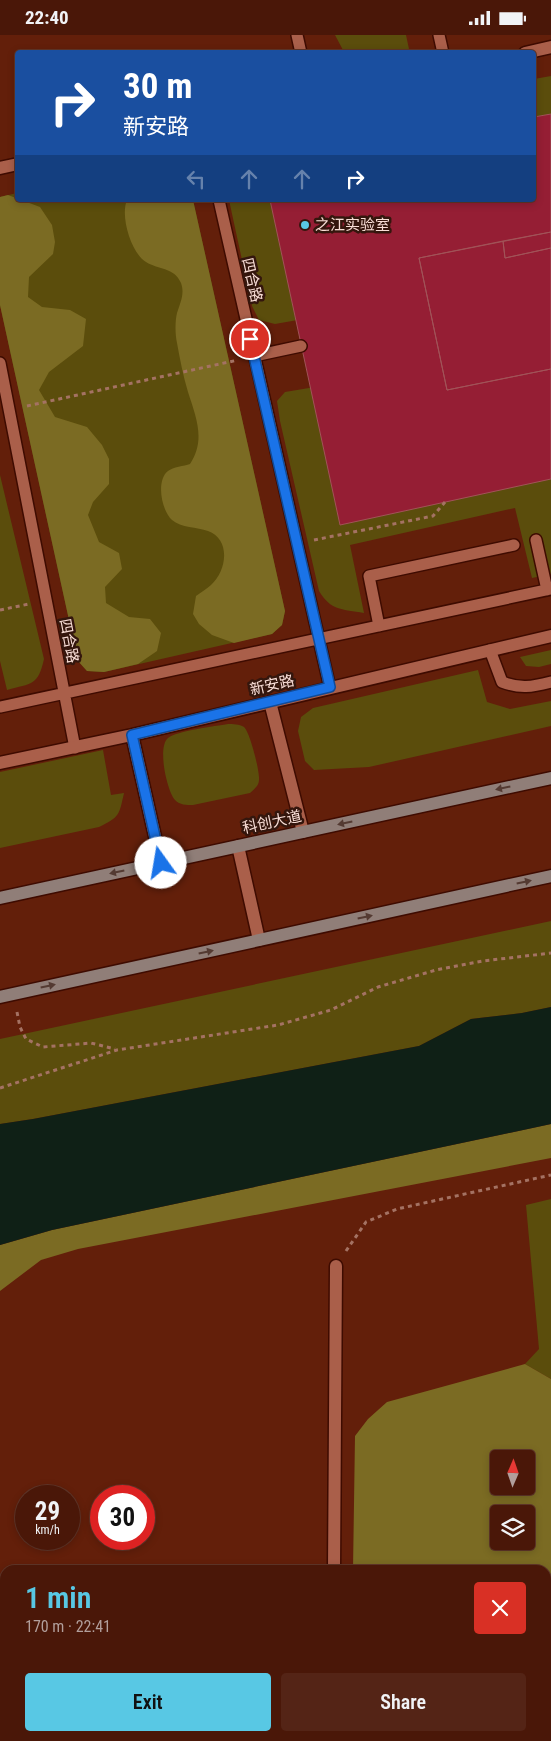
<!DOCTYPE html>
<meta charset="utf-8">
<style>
:root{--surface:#4a1708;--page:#542416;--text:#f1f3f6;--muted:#b29f9c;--line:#613629;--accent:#58c8e4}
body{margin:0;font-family:"Roboto Condensed","Noto Sans SC",sans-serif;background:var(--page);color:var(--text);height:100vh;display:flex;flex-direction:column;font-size:19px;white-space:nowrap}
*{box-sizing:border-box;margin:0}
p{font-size:16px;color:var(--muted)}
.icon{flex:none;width:28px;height:28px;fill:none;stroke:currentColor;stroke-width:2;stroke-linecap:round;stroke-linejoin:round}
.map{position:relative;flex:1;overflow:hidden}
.side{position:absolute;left:0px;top:1530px;width:551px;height:176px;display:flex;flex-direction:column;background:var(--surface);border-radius:15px 15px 0 0;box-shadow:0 2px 8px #0003,0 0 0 1px var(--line)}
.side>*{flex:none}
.banner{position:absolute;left:15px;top:15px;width:521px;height:152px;border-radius:5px;box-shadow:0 2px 8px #0003,0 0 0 1px var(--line);background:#1a4fa0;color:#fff;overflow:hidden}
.needle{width:32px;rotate:2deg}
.buttons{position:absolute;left:490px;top:1415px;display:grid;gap:10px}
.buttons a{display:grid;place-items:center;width:45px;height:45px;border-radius:5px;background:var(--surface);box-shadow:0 2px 8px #0003,0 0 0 1px var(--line);font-size:25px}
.speed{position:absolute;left:15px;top:1450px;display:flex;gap:10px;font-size:25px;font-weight:700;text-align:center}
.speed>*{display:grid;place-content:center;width:65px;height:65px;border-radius:50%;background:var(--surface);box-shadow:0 2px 8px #0003,0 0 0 1px var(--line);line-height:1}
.speed small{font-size:12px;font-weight:400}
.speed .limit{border:8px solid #d22;background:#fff;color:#111}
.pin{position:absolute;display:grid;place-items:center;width:42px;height:42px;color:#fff;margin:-21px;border:2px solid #fff;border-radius:50%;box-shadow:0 1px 5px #0007}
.me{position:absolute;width:55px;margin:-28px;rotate:347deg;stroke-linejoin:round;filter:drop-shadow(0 0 4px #0008)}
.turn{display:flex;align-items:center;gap:18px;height:105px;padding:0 25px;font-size:22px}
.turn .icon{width:65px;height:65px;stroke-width:2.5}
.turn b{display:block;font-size:35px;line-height:42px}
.lanes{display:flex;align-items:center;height:48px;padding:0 25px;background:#0003;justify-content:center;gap:25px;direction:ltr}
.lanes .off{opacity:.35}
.round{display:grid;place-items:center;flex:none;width:52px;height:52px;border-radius:5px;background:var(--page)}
.summary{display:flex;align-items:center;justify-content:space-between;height:85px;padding:0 25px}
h1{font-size:30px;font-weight:600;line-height:38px;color:var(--accent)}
.button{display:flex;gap:10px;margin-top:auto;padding:10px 25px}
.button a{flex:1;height:58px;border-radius:5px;background:var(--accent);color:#111;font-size:20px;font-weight:600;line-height:58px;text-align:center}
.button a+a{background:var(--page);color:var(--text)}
.status{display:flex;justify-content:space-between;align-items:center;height:35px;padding:0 25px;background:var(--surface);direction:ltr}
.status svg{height:14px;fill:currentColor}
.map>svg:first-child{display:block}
</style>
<div class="status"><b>22:40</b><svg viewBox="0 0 49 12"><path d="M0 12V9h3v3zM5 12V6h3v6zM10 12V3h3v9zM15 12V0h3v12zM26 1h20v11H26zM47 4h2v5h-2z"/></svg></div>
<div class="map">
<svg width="551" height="1706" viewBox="0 0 551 1706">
<rect width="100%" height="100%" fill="#631f0a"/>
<!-- green -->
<path fill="#5b4d0c" d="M 335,0 L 406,0 L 409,14 L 393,17 L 344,17 Z
M 551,41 L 551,539 L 532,543 L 515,473 L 350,510 L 364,578 C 342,574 331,576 319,556 L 280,386 L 277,366 L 285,357 L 321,351 L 309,283 L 275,289 L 259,285 L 252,271 L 229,165 L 534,165 L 534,44 Z
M 17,158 L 18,165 L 193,165 L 285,576 L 282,590 L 272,599 L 104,637 L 87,636 L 78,626 L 0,270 L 0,162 Z
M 0,440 L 44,624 C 38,651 32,648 7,655 L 0,626 Z
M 551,615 L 551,629 L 539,632 L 526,631 L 520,622 Z
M 478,635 L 487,667 L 510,674 L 551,666 L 551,691 L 369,732 L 314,735 L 305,726 L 298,696 L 301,682 L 313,673 Z
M 228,689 C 233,689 239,689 244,692 C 250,697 260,737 259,745 C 259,751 254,754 250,758 L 193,770 C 186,770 180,770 175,765 C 167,756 157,712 168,703 C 176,696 216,691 228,689 Z
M 103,715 L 111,760 L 124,758 C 119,780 120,782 99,792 L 0,813 L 0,737 Z
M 551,886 L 551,972 L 522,978 L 471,984 L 419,1011 L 33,1084 L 0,1089 L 0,1004 Z
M 551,1164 L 551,1344 L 525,1329 L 539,1314 L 526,1170 Z"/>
<!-- forest -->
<path fill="#7b6b23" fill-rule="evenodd" d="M 8,160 L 40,172 L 52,190 L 55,207 L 53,219 L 29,242 L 28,262 L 42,272 L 70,275 L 86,284 L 83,311 L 49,337 L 39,355 L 55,382 L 87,392 L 102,410 L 109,424 L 109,449 L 93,467 L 88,480 L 99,507 L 119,518 L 122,534 L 105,552 L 106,568 L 129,582 L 150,584 L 161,598 L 157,616 L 138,629 L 104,637 L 87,636 L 78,626 L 0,270 L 0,162 Z
M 127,165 L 193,165 L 285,576 L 282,590 L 272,599 L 234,608 L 212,600 L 199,589 L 193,579 L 196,561 C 201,557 207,554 211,550 C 227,536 231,504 208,496 C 197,492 181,493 172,485 C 161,475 156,445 168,436 C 173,432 184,431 190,429 C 206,405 196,382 188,357 C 183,341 180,324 177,308 C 175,299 175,286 177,278 C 180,268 185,259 181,248 C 174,232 159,235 146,227 C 131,218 120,181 127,165 Z
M 551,1089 L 551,1123 L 78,1214 L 41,1225 L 0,1256 L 0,1210 L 52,1195 Z
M 525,1329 L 551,1344 L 551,1706 L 349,1706 L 350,1701 L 546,1701 L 546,1535 L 353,1535 L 355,1401 L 368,1384 L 387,1367 ZM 499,1424 L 526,1424 L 526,1451 L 499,1451 ZM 499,1479 L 526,1479 L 526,1506 L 499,1506 Z"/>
<!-- water -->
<path fill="#0f2016" d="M 551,972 L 551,1089 L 52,1195 L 0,1210 L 0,1089 L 33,1084 L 419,1011 L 471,984 L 522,978 Z"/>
<!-- building -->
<path fill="#951e34" stroke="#a15358" d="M 551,79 L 551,197 L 419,223 L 447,355 L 551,334 L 551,444 L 340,490 L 270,165 L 534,165 L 534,82 Z
M 551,197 L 551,213 L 505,223 L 503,206 Z
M 503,206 L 505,223 L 551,213 L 551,334 L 447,355 L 419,223 Z"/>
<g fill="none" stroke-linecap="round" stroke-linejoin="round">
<!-- service casing -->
<g stroke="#3e0b00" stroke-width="14">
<path id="service" d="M 297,0 L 301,18
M 439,0 L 443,18
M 219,165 L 330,653
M 254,321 L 301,311
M 0,328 L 75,713
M 536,505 L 547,555
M 379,591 L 369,541 L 514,510
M 490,615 L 502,647 C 520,654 532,652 551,647
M 0,672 L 551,554"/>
</g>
<!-- minor casing -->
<g stroke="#3e0b00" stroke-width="15">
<path id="minor" d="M 525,18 L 551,12
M 0,133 L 18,129
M 270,667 L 303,797
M 132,700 L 161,828
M 0,728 L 132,700 L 551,601
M 334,1535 L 336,1231
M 333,1706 L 333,1701"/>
</g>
<!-- tertiary casing -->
<g stroke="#3e0b00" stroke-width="15">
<path id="tertiary" d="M 238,811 L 259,905"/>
</g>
<!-- secondary casing -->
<g stroke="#3e0b00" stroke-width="15">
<path id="secondary" d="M 0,863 L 551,743
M 0,962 L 551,841"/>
</g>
<!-- path -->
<path stroke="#a47263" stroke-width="3" stroke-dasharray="4 4" stroke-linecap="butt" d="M 27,371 L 238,325
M 314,505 L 433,481 L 445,467
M 0,575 L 29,569
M 17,977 L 20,992 L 26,1004 L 43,1012 L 91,1008 L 115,1014
M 0,1053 L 117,1015 L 278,990 L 331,975 L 378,952 L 436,935 L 483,926 L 551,918
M 346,1216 L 366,1187 L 397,1174 L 551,1140"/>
<!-- service -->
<use href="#service" stroke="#aa5f4a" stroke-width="11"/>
<!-- minor -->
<use href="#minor" stroke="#aa5f4a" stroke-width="12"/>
<!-- tertiary -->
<use href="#tertiary" stroke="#aa5f4a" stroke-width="12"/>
<!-- secondary -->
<use href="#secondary" stroke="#907e78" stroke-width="12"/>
</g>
<!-- one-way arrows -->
<defs><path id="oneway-solid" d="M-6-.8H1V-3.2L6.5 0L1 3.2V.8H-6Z" transform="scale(1.25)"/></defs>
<g fill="#543a32">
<use href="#oneway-solid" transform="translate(503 753) rotate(168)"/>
<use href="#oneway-solid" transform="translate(345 788) rotate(168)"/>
<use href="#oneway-solid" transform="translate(117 837) rotate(168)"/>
<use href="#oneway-solid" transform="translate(524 847) rotate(-12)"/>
<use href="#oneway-solid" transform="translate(365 882) rotate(-12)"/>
<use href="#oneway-solid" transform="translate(206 917) rotate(-12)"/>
<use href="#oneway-solid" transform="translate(48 951) rotate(-12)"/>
</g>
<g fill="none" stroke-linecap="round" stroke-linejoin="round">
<!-- route casing -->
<g stroke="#114b97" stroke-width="12">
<path id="route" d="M 161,828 L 132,700 L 330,652 L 250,304"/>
</g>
<!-- route -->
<use href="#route" stroke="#1a73e8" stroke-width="9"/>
</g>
<!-- markers -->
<circle fill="#58c8e4" stroke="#34160d" stroke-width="2" cx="305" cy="190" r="5"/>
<g text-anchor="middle" stroke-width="5" stroke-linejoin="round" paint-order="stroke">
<!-- poi labels -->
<g font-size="15" fill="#f9ded7" stroke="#34160d" text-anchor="start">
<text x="315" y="195">之江实验室</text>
</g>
<!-- street labels -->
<g font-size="15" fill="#f9ded7" stroke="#34160d">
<text transform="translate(252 245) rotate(77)" y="5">四合路</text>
<text transform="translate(69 606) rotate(79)" y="5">四合路</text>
<text transform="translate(272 650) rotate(-13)" y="5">新安路</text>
<text transform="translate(272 787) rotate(-12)" y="5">科创大道</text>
</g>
</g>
</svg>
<div class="buttons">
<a><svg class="needle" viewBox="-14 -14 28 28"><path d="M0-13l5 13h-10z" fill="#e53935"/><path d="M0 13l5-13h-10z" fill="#b29f9c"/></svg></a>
<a><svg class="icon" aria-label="layers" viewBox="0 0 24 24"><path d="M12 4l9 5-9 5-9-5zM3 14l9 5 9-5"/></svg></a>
</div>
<div class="speed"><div>29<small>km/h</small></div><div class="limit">30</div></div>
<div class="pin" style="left:250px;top:304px;background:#d93025"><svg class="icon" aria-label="arrive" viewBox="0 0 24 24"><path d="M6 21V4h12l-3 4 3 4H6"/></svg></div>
<svg class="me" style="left:161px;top:828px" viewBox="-20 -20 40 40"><circle r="19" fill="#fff"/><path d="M0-13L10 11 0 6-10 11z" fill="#1a73e8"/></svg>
<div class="banner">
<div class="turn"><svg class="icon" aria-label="right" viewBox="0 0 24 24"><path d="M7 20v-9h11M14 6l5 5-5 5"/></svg><div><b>30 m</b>新安路</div></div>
<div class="lanes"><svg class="icon off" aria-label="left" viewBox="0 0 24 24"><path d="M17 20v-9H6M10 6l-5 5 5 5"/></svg><svg class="icon off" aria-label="ahead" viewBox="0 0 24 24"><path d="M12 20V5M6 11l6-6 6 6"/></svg><svg class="icon off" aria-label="ahead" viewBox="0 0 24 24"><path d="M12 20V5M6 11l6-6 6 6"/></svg><svg class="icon" aria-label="right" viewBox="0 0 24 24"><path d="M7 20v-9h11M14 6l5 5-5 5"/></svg></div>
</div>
<section class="side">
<div class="summary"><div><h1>1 min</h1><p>170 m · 22:41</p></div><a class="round" style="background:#d93025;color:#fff"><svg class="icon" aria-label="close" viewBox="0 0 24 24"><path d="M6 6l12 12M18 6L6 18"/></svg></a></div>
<div class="button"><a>Exit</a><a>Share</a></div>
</section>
</div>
